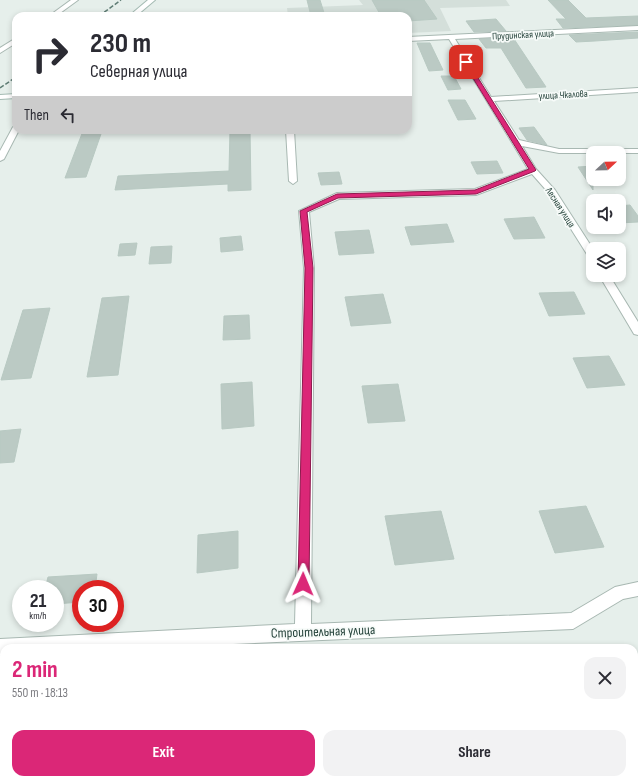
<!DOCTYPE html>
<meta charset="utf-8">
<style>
:root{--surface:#fff;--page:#f2f2f3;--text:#2b2b33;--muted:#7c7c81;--accent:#db2777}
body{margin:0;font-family:"Sofia Sans Condensed",sans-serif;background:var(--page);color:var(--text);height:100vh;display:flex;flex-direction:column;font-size:15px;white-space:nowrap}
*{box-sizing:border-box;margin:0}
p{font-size:13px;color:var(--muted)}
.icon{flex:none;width:22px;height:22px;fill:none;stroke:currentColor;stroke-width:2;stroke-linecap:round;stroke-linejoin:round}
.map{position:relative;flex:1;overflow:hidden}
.panel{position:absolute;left:0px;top:644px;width:638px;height:140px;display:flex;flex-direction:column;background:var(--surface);border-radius:12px 12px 0 0;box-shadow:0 2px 6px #0003}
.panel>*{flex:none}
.guide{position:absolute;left:12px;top:12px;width:400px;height:122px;border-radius:12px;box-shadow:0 2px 6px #0003;background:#fff;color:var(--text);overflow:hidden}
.needle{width:26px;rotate:68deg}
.buttons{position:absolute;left:586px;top:146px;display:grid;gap:8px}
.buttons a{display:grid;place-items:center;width:40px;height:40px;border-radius:8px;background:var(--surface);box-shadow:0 2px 6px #0003;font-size:20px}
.speed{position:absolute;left:12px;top:580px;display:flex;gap:8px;font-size:20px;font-weight:700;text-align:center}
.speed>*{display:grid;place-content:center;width:52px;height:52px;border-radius:50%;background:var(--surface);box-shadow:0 2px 6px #0003;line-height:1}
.speed small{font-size:10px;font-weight:400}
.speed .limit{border:6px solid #d22;background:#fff;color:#111}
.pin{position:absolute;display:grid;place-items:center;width:34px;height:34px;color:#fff;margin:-17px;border-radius:8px;box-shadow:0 2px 6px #0006}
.me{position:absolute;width:44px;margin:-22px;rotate:1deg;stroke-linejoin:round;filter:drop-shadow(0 0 3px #0008)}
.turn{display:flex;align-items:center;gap:14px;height:84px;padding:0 12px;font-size:18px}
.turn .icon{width:52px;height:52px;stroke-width:2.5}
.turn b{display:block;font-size:28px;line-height:34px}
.then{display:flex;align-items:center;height:38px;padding:0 12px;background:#0003;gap:8px;font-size:15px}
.round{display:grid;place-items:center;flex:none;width:42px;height:42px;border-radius:12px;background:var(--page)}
.summary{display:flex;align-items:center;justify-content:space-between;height:68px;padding:0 12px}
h1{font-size:24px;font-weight:700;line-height:30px;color:var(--accent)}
.cta{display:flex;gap:8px;margin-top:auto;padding:8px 12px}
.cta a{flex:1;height:46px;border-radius:12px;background:var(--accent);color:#fff;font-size:16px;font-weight:700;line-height:46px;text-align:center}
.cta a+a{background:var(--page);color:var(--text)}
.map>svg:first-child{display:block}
</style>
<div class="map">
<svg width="638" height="784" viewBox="0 0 638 784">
<rect width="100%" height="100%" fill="#e6efeb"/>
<!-- built -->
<path fill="#d4dfda" d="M 359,0 L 506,0 L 510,6 L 440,8 L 451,31 L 408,33 L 408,16 L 288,16 L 287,8 L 363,5 Z"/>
<!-- green -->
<path fill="#bfe0c8" d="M 192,780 L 289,780 L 289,784 L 192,784 Z"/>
<!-- building -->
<path fill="#bbcac4" stroke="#b8c9c2" d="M 307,0 L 320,0 L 325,16 L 311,16 Z
M 372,0 L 424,0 L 437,19 L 408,21 L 408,16 L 381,16 Z
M 548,0 L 568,0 L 586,18 L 638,16 L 638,25 L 563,28 L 556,19 L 566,19 Z
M 496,19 L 506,31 L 474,32 L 466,21 Z
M 638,32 L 638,38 L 595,41 L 576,42 L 569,35 Z
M 511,38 L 514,39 L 546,87 L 526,88 L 501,48 L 486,48 L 479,39 Z
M 417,43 L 430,43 L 443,70 L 429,71 Z
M 441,76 L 454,76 L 461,89 L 448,90 Z
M 448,100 L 465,100 L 476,119 L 458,120 Z
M 534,127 L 547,145 L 527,140 L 519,128 Z
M 230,130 L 250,130 L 251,190 L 228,191 L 228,184 L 115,190 L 118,176 L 229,171 Z
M 83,131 L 102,131 L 86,177 L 65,178 Z
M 497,161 L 503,173 L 477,174 L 471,162 Z
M 593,166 L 593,190 L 578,167 Z
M 339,172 L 342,184 L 321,185 L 318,173 Z
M 630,205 L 638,216 L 638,222 L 619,223 L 619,206 Z
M 534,217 L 545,238 L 514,239 L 504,219 Z
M 447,224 L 454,242 L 411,245 L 405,227 Z
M 369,230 L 374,253 L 339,255 L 335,232 Z
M 241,236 L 243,250 L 221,252 L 220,238 Z
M 137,243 L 135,255 L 118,256 L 120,244 Z
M 172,246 L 171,263 L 149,264 L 151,247 Z
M 574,292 L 585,314 L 549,316 L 539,293 Z
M 383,294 L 391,323 L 351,326 L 345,297 Z
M 129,296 L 118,375 L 87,377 L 102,298 Z
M 50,308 L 31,378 L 1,380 L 23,310 Z
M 249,315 L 250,339 L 223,340 L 224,316 Z
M 609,356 L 625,385 L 587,388 L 573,358 Z
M 252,382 L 254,426 L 222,429 L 221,384 Z
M 398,384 L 405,421 L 368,423 L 362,386 Z
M 21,429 L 14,462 L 0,463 L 0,431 Z
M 586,506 L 604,547 L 555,553 L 539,511 Z
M 441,511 L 454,559 L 395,565 L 385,516 Z
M 238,531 L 238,568 L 197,573 L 198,535 Z
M 97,574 L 95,589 L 81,589 L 81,602 L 55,604 L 55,589 L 45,589 L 48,577 Z"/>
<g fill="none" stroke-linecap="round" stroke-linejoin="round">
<!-- street casing -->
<g stroke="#a8b8b2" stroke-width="2">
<path id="street" d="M 71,0 L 78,0 L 56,16 L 49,16 Z
M 638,26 L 638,30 L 455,39 L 491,97 L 638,88 L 638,92 L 494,101 L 519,140 L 559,149 L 638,149 L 638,153 L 559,153 L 522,146 L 536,169 L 555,190 L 593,249 L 593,260 L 590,259 L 547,191 L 532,174 L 476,195 L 339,199 L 309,212 L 314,268 L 311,624 L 571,613 L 615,587 L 638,582 L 638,596 L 623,599 L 573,629 L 141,648 L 4,648 L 4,655 L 0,655 L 0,639 L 295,624 L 304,268 L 299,211 L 337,193 L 475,189 L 528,169 L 449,39 L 408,41 L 408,37 Z
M 16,38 L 16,43 L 0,53 L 0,48 Z
M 13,127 L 16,127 L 16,130 L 19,130 L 4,159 L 0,161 L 0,151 Z
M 286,130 L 294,130 L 297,181 L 293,184 L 289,181 Z
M 599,275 L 609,275 L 638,322 L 638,335 L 634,334 Z"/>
</g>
<!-- secondary casing -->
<g stroke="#a4bbb3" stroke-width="2">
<path id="secondary" d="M 148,0 L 155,0 L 136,16 L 129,16 Z
M 16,94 L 16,98 L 0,99 L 0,95 Z"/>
</g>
<!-- street -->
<use href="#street" fill="#fff" fill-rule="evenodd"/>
<!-- secondary -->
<use href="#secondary" fill="#fff" fill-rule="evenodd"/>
<!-- rail -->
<path stroke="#5f7d75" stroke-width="1.5" stroke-dasharray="4.5 2" stroke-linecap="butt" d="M 99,16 L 121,0
M 0,88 L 16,77"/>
</g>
<!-- route -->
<path fill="#db2777" stroke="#8e194d" d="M 466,60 L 468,62 L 536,170 L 535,171 L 476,194 L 338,198 L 307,212 L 313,268 L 309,584 L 307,588 L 303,590 L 299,588 L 298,584 L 305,268 L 300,211 L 337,194 L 475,190 L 529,169 L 463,62 Z"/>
<g text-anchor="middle" stroke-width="3.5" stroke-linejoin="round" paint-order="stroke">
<!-- far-street labels -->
<g font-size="10" fill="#24423a" stroke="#f7fbf9">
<text transform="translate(523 34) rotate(-3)" y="4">Прудинская улица</text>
<text transform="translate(563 94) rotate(-3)" y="4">улица Чкалова</text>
<text transform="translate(561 207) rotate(57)" y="4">Лесная улица</text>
</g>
<!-- near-street labels -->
<g font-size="14" fill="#24423a" stroke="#f7fbf9">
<text transform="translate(323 631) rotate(-2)" y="5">Строительная улица</text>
</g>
</g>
</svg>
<div class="buttons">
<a><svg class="needle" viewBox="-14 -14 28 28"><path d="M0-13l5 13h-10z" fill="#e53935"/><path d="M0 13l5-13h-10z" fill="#7c7c81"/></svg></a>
<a><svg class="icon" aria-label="sound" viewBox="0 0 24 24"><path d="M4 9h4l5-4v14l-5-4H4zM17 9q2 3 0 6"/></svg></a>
<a><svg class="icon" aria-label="layers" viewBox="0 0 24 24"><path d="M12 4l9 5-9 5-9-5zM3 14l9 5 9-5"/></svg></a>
</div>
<div class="speed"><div>21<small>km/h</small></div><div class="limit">30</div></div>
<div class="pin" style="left:466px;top:62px;background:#d93025"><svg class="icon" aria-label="arrive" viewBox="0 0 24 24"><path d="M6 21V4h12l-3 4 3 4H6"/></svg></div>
<svg class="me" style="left:303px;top:584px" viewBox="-20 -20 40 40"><path d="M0-17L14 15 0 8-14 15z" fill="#db2777" stroke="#fff" stroke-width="4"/></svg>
<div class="guide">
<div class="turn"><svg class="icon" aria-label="right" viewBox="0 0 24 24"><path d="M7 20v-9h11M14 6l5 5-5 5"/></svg><div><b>230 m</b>Северная улица</div></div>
<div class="then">Then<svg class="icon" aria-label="left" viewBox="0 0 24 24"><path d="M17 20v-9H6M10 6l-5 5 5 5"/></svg></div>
</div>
<section class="panel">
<div class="summary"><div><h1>2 min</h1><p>550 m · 18:13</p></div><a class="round"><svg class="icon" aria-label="close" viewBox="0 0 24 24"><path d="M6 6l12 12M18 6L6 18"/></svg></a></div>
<div class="cta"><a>Exit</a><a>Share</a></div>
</section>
</div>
